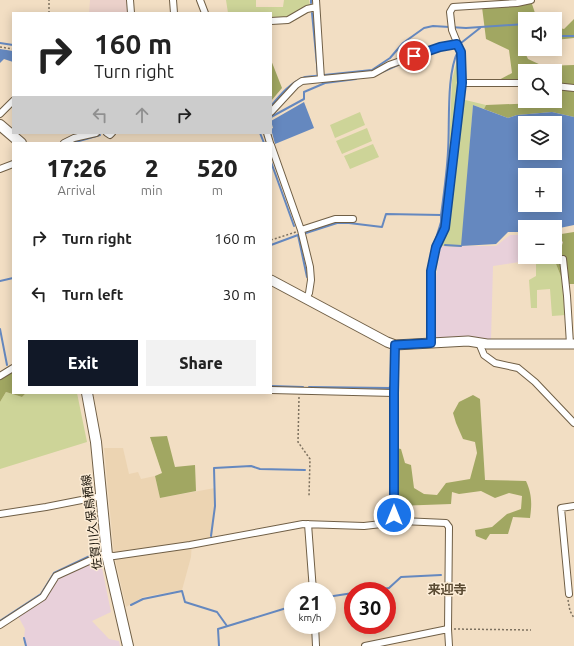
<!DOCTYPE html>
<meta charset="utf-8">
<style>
:root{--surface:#fff;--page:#f2f2f2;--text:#222;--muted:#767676;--accent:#111827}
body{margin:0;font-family:Ubuntu,"Noto Sans JP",sans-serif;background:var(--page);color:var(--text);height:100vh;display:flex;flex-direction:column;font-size:15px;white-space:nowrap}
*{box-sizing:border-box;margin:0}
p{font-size:13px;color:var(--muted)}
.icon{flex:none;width:22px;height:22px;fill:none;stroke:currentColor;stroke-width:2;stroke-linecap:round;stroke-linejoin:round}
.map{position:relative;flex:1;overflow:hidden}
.drawer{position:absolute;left:12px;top:142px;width:260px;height:252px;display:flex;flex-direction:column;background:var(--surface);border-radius:0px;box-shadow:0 2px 10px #0003}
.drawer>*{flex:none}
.banner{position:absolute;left:12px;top:12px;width:260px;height:122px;border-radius:0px;box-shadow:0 2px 10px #0003;background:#fff;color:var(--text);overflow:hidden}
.controls{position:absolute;left:518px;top:12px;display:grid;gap:8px}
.controls a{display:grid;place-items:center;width:44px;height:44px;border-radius:0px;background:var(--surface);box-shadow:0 2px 10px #0003;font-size:20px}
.speed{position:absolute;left:284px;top:582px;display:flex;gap:8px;font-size:20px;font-weight:700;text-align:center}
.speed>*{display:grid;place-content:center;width:52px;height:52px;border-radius:50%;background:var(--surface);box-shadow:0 2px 10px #0003;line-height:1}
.speed small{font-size:10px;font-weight:400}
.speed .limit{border:6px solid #d22;background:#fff;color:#111}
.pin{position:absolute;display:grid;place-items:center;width:34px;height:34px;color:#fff;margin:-17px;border:2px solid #fff;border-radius:50%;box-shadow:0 1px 4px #0007}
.me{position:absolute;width:44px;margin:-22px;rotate:0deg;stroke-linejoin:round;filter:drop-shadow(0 0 3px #0008)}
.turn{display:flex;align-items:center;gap:14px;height:84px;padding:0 16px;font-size:18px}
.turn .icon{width:52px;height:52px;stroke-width:2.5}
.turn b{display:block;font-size:28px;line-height:34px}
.lanes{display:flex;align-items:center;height:38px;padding:0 16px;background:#0003;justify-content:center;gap:20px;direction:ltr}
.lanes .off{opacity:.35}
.eta{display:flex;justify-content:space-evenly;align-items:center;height:68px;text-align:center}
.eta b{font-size:24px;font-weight:800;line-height:28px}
.primary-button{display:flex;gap:8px;margin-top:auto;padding:8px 16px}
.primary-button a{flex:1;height:46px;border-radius:0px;background:var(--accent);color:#fff;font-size:16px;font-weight:800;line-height:46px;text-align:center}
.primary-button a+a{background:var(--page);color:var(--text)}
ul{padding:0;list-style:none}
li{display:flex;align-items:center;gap:12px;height:56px;padding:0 16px}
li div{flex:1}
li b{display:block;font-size:15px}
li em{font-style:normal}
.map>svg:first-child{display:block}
</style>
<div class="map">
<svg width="574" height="646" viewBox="0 0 574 646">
<rect width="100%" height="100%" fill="#f2dec3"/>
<!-- commercial -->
<path fill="#e8d0da" d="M 510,235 L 525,235 L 525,257 L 555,257 L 555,235 L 563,242 L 556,264 L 520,262 L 493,266 L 491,340 L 471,336 L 436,338 L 436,277 L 441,246 L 496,246 Z
M 100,558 L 111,612 L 92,621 L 109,639 L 119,641 L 120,646 L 26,646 L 24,638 L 25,629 L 18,616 L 45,598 L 58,577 Z"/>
<!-- built -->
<path fill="#ecd4b2" d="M 104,448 L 123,448 L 129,474 L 138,472 L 141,479 L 155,476 L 160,498 L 215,488 L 216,507 L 212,537 L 192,542 L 191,557 L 182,590 L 143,597 L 126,607 L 114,554 Z"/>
<!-- education -->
<path fill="#ebd1ca" d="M 90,0 L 128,0 L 129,13 L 89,13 Z"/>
<!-- green -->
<path fill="#cdd498" d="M 226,0 L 256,0 L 256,7 L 283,7 L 284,0 L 309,0 L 311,11 L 292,22 L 271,23 L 271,13 L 228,13 Z
M 459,52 L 457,98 L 486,105 L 484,109 L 473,105 L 462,247 L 441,246 L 448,227 L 441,222 L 449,151 L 452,80 Z
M 360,112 L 365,125 L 335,138 L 330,125 Z
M 367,128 L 372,141 L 342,154 L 336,141 Z
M 373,144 L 379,157 L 350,169 L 344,156 Z
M 536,263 L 556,264 L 564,284 L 566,315 L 552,316 L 550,289 L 537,290 L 537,308 L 531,308 L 529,280 L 536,276 Z
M 6,392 L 22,397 L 26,393 L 77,393 L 87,442 L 0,469 L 0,402 Z"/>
<!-- forest -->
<path fill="#a1a762" d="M 531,1 L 537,19 L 525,19 L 525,38 L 519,40 L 528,59 L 543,66 L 574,65 L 574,117 L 552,112 L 517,115 L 508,118 L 484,109 L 486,105 L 540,103 L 541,101 L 555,101 L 555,71 L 525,71 L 525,85 L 497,81 L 512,73 L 509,50 L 486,39 L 482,7 Z
M 574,19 L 574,38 L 555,40 L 555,27 L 564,29 Z
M 271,60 L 282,88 L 271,101 Z
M 574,232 L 574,284 L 564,284 L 556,264 L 563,242 L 555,235 Z
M 13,370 L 13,393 L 26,393 L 22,397 L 6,392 L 0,402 L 0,378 Z
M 473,395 L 480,399 L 485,480 L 526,481 C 532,494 532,504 530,518 L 513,517 L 508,534 L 490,534 L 486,540 L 476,536 L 475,530 L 492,527 L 507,514 L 521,509 L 522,496 L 509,493 L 495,498 L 481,491 L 459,494 L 452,492 L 451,504 L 396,506 L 396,448 L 401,449 L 405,463 L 411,465 L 414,488 L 424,494 L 437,495 L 446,483 L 470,479 L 477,453 L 475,442 L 463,439 L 456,423 L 453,413 L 459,402 Z
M 167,436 L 175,467 L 195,465 L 196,491 L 160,498 L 155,476 L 162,473 L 150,437 Z"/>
<!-- water -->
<path fill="#6588bf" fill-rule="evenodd" d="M 0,49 L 13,51 L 13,62 L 4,59 L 0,63 Z
M 304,102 L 314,128 L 275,144 L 271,129 L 273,128 L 271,121 Z
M 473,105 L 508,118 L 517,115 L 552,112 L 574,117 L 574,225 L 555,229 L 555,227 L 525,227 L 525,232 L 508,232 L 496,244 L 461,246 ZM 525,123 L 555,123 L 555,153 L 525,153 ZM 525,175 L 555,175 L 555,205 L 525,205 Z"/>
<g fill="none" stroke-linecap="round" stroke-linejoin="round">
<!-- stream -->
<path stroke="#6588bf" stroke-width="2" d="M 311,0 L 311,3
M 312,13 L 318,75
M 555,36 L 574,36
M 0,43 L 13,45
M 461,43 L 480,28
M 373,76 L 398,65
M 271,106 C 281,94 290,83 305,77 L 372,70 L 390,58 L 403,43 L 424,28 L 433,26 L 466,28 L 525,24
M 271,117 L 304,99 L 304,92 L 325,83 L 356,79
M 260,133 L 264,143
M 72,143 L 100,135
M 271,162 L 294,226
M 441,215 C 444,193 447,172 448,151 C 450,123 446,75 458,51 L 454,48 L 449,48
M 306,233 L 337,223 L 349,223 L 382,227 L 386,214 L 441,215 L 441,222 L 434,245
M 271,245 L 298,235 L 307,277
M 445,245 L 461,246
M 0,281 L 13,278
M 0,329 L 7,365
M 271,386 L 303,387
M 309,387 L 389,388 L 391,386 L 392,368
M 211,536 L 215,506 L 214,468 L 251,466 L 260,469 L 305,470
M 367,591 L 389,588 L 401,577 L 441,575
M 327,597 L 353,593
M 131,605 L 143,599 L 182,591 L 185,602 L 217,612 L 227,626
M 0,621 L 41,594 L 54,573 L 94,554
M 24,638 L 26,646
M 219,646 L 218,629 L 293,606"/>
<!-- street casing -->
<g stroke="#705f46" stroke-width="8">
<path id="street" d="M 130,0 L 131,13
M 173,0 L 174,13
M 200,0 L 205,13
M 316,0 L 321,79
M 271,21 L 288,20 L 307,9 L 316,7
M 462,83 L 525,83
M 555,86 L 574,88
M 271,112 L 296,85 L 302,81 L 373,74 L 389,65 L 440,47 L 457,44
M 0,114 L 13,101
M 107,133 L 110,135 L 112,133
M 267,133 L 270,143
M 64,143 L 74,138 L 96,133
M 271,145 L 301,230 L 310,267 L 311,280 L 309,293 L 306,299
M 0,169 L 13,164
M 301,230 L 335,219 L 353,219
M 563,259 L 567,296 L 570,344
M 431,343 L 431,271 L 436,247 L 445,228 L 462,83 L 461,52 L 452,30 L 450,12 L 453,7 L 517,3 L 531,0
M 479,343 L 484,355 L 495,363 L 518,368 L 535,382 L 574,423
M 395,345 L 394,393 L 394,515 L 397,519 L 402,521 L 446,523 L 449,527 L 448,629 L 449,646
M 0,376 L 13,368
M 271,390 L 394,393
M 0,514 L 46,507 L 102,496
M 308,524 L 313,591
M 569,594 L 561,508 L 574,506
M 0,625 L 43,597 L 56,576 L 102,555 L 114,556 L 190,545 L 303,524 L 364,526 L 390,523 L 397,519
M 315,625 L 316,646
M 365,646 L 448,629"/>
</g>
<!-- secondary casing -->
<g stroke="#705f46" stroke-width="11">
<path id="secondary" d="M 271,280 L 387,342 L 395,345 L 468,341 L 487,344 L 574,344"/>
</g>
<!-- primary casing -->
<g stroke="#705f46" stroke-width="12">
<path id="primary" d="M 0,125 L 21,143
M 87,393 L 96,442 L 107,555 L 128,646"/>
</g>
<!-- path -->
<path stroke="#7d715f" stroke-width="1.5" stroke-dasharray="2 2" stroke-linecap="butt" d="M 49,13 L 49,0
M 0,47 L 13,49
M 271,240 L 296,232
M 299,397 L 298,442 L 310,459 L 309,496
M 568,600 L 570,611 L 574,618
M 454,629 L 531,630"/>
<!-- street -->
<use href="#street" stroke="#fff" stroke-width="6"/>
<!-- secondary -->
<use href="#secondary" stroke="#fff" stroke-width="9"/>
<!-- primary -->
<use href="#primary" stroke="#fff" stroke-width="10"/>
</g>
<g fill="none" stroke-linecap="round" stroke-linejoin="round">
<!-- route casing -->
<g stroke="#114b97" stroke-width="10">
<path id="route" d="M 394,515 L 394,393 L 395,345 L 431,343 L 431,271 L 436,247 L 445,228 L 462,83 L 461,52 L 457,44 L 440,47 L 414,56"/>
</g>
<!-- route -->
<use href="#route" stroke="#1a73e8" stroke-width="7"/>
</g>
<g text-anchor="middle" stroke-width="3" stroke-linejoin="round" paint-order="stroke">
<!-- street labels -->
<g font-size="12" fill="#161006" stroke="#fcecd6">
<text transform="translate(92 522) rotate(-97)" y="4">佐賀川久保鳥栖線</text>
</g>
<!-- neighbourhood labels -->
<g font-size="13" font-weight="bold" fill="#5a4a32" stroke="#fcecd6">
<text x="447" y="594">来迎寺</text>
</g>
</g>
</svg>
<div class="controls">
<a><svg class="icon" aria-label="sound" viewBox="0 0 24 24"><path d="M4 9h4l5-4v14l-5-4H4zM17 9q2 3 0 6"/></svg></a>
<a><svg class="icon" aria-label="search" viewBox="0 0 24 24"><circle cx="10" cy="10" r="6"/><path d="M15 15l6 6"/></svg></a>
<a><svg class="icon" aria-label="layers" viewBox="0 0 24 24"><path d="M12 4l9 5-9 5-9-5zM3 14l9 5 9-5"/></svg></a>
<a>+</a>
<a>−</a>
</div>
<div class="speed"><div>21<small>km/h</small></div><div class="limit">30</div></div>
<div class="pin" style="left:414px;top:56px;background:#d93025"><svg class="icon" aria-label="arrive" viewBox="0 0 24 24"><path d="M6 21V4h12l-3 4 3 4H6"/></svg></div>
<svg class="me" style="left:394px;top:515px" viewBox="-20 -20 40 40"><circle r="17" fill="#1a73e8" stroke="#fff" stroke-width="3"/><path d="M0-11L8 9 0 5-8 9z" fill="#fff"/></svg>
<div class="banner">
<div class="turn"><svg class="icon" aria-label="right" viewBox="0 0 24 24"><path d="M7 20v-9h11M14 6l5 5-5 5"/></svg><div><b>160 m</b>Turn right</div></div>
<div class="lanes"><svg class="icon off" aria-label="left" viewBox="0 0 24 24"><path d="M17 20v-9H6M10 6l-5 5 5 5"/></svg><svg class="icon off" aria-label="ahead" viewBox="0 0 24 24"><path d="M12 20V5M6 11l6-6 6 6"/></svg><svg class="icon" aria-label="right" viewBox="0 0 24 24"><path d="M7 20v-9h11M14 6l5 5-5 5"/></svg></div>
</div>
<section class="drawer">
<div class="eta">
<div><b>17:26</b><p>Arrival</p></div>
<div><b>2</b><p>min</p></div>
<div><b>520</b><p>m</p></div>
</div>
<ul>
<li><svg class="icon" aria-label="right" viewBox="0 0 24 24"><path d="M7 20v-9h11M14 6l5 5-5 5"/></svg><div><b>Turn right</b></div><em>160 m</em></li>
<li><svg class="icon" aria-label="left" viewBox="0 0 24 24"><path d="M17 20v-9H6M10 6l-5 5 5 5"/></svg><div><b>Turn left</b></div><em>30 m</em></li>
</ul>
<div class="primary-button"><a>Exit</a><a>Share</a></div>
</section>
</div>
